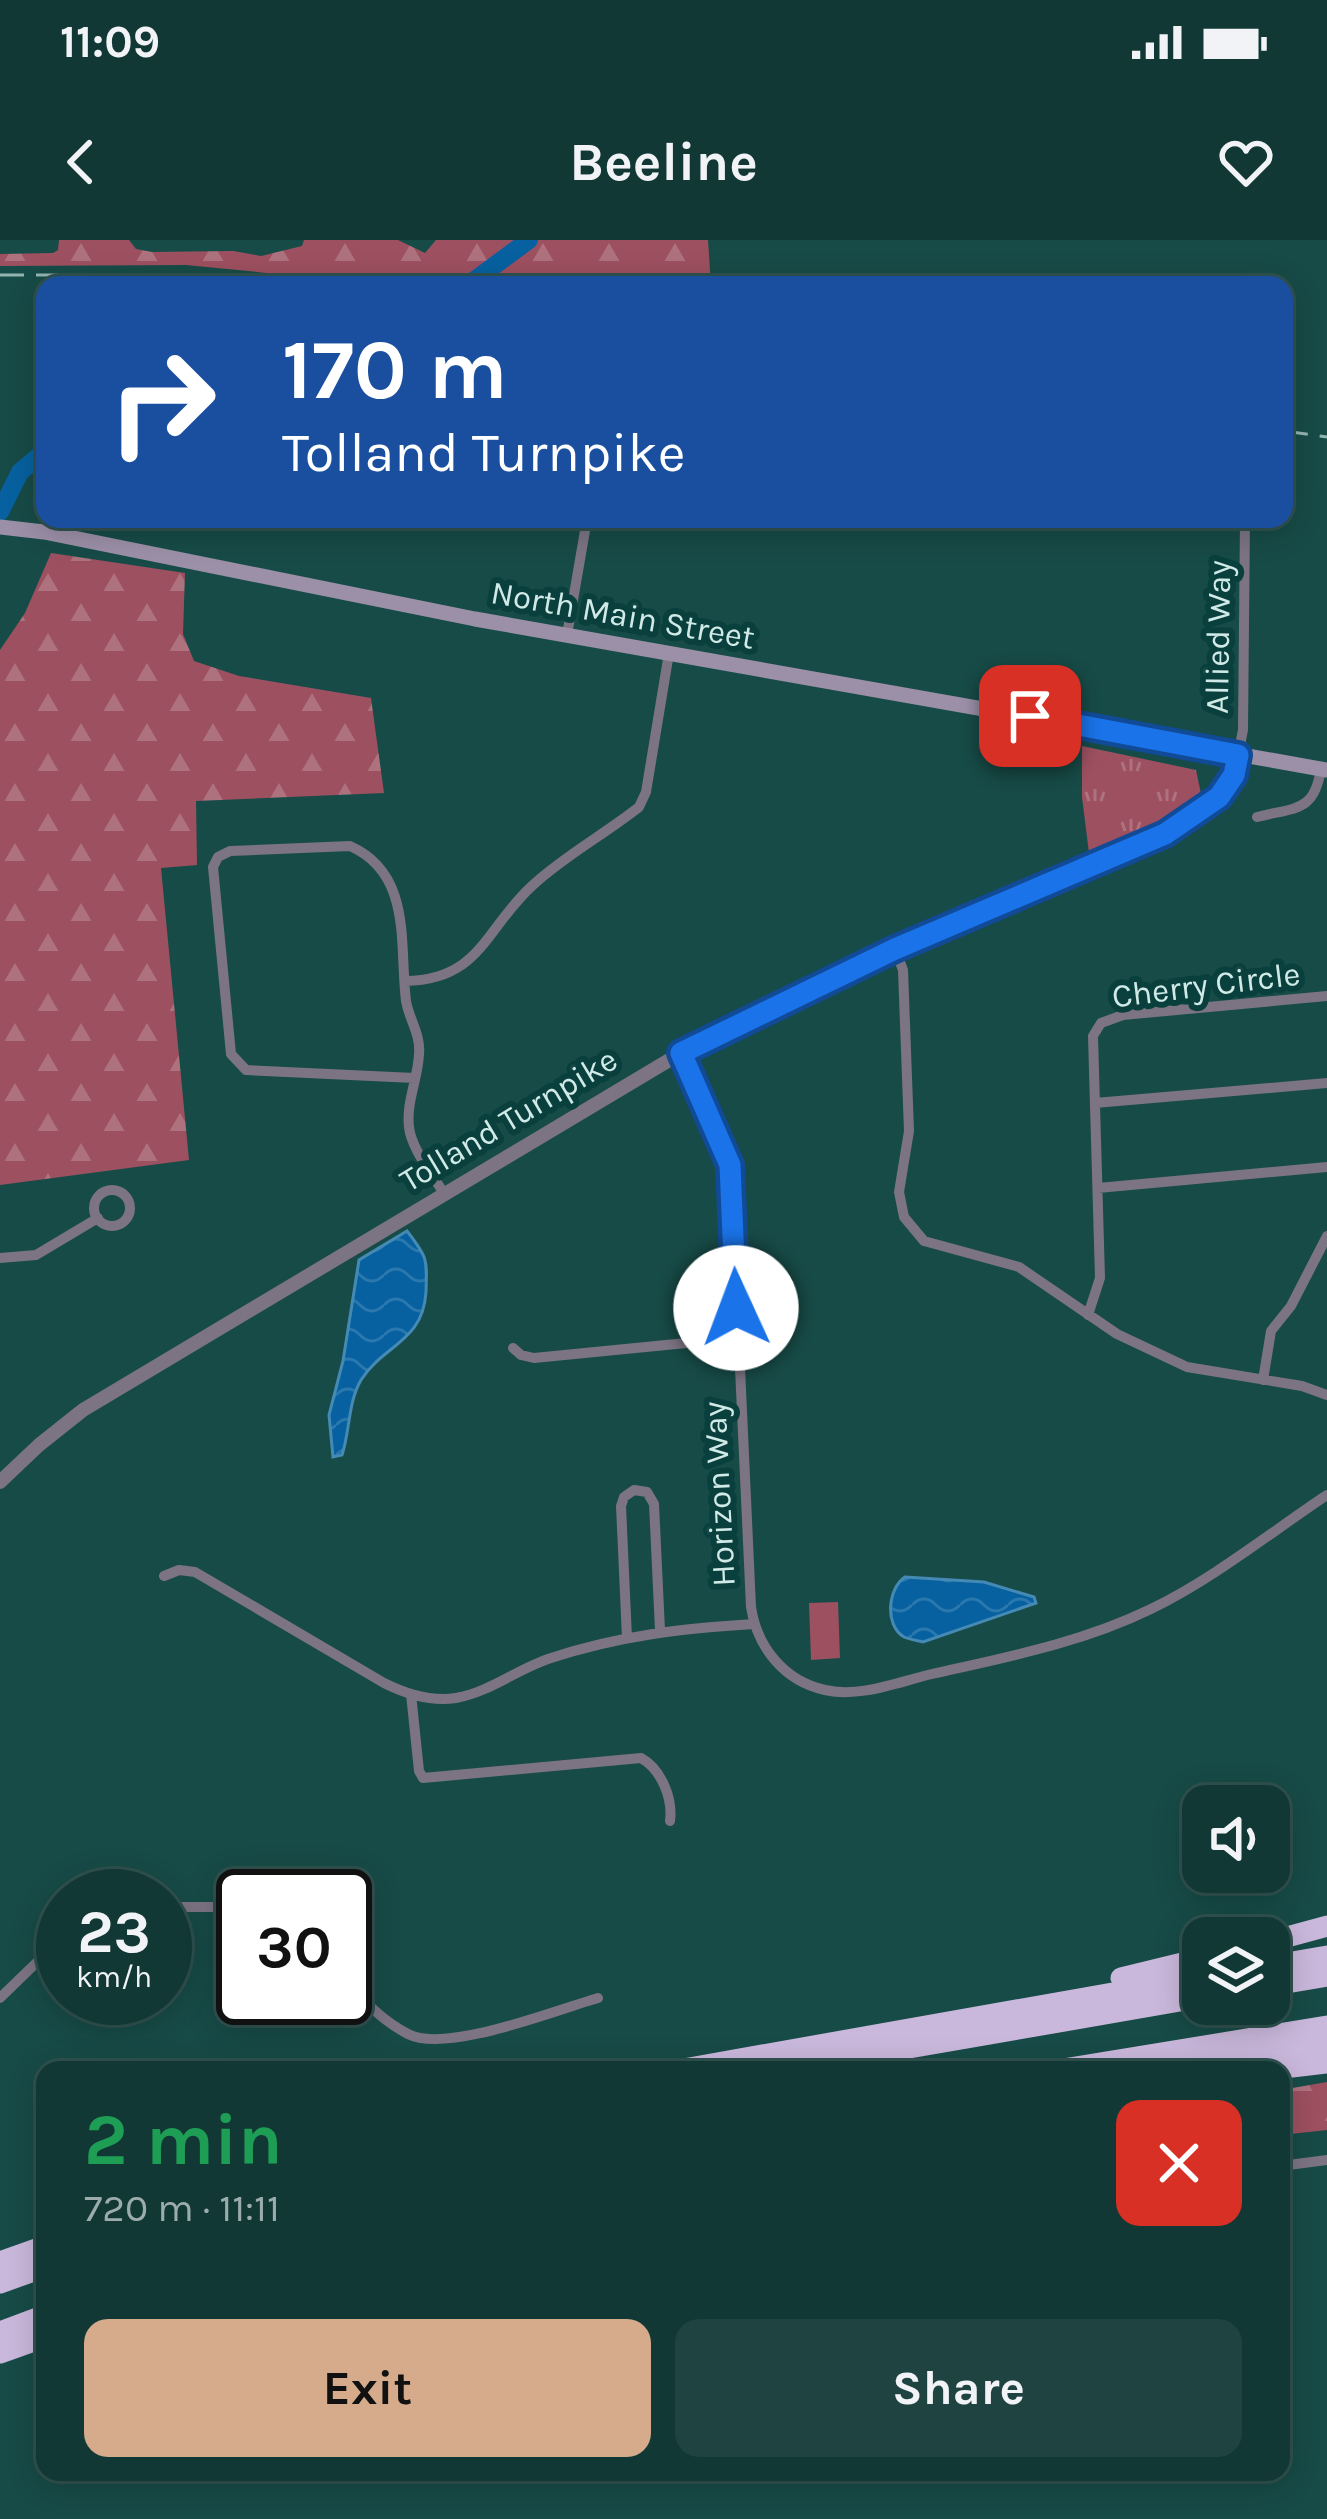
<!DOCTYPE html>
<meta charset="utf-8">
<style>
:root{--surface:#113835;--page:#1e4341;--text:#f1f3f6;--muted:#9cacad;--line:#305250;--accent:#d6ab8b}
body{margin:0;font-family:Karla,sans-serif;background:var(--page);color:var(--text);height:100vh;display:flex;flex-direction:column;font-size:45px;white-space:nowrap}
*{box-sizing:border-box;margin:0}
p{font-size:39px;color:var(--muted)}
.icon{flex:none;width:66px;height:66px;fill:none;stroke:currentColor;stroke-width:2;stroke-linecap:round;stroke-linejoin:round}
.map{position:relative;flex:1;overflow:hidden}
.drawer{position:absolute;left:36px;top:1821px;width:1254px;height:420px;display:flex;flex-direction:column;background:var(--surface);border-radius:24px;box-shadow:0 6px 30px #0003,0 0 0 3px var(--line)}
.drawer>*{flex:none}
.top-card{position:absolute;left:36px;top:36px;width:1257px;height:252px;border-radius:24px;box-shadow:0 6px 30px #0003,0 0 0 3px var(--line);background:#1a4fa0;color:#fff;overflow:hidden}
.buttons{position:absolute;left:1182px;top:1545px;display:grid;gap:24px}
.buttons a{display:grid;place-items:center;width:108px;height:108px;border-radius:24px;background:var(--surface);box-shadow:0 6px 30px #0003,0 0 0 3px var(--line);font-size:60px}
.speed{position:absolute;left:36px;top:1629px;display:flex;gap:24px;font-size:60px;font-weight:700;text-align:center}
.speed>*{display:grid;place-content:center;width:156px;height:156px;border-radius:50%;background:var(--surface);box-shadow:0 6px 30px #0003,0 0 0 3px var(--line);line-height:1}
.speed small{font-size:30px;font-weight:400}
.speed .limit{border:6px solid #111;border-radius:18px;background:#fff;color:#111}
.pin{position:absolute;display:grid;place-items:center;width:102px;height:102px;color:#fff;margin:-51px;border-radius:24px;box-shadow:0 6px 18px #0006}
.me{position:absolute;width:132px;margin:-66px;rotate:358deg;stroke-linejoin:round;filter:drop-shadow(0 0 9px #0008)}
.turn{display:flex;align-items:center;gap:42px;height:252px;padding:0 48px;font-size:54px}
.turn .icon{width:156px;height:156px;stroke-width:2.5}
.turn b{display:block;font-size:84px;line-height:102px}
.round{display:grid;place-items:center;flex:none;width:126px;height:126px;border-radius:24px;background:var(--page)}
.overview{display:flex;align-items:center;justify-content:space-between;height:204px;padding:0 48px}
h1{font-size:72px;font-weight:700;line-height:90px;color:#1e9e55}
.button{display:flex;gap:24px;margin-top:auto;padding:24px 48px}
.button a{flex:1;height:138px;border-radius:24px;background:var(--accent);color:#111;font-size:48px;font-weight:700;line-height:138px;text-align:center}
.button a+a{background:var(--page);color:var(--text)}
.status{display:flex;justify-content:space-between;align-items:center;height:84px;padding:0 60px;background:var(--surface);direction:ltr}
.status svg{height:33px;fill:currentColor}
header{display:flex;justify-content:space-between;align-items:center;height:156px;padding:0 48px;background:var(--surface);font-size:54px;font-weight:700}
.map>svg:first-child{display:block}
</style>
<div class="status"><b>11:09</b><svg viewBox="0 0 49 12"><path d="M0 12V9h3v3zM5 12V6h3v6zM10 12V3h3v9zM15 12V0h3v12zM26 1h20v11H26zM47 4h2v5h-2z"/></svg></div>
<header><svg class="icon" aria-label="back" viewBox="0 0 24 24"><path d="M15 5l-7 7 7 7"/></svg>Beeline<svg class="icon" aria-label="heart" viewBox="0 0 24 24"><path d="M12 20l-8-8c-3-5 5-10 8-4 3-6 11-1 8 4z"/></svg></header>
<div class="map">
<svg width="1327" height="2279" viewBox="0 0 1327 2279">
<defs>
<pattern id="grass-tufts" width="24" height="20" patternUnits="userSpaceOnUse" patternTransform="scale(3)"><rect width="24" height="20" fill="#9d5060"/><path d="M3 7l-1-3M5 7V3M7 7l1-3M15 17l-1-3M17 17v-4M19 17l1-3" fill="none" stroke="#ae727e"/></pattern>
<pattern id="forest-firs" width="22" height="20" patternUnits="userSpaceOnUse" patternTransform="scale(3)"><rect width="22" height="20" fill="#9d5060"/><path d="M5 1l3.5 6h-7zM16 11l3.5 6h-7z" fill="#ae727e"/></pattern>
<pattern id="water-waves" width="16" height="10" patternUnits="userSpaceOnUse" patternTransform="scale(3)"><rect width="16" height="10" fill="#0761a0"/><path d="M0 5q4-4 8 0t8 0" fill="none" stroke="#2a78ad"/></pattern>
</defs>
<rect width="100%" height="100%" fill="#174b47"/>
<!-- grass -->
<path fill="url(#grass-tufts)" d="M 1082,506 L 1196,530 L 1201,554 L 1150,588 L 1089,613 L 1082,557 Z"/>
<!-- forest -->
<path fill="url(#forest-firs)" d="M 59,0 L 129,0 L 136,9 L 152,12 L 233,11 L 261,16 L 302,6 L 304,0 L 398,0 L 425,13 L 436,0 L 708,0 L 711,45 L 390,45 L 186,25 L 0,26 L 0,14 L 53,13 L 58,10 Z
M 51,313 L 185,333 L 183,394 L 194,421 L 239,436 L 371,458 L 384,553 L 196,561 L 197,625 L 161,628 L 189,920 L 0,945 L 0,410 L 25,373 Z
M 1327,1842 L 1327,1890 L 1281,1895 L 1281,1850 Z"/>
<!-- garden -->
<path fill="#9d5060" d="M 838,1362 L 840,1418 L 811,1420 L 809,1363 Z"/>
<!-- water -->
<path fill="url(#water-waves)" stroke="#448ab5" stroke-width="3" d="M 407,991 C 428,1018 427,1019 426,1052 C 423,1102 384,1104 361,1140 C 348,1162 350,1191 342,1215 L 333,1217 L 329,1175 L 343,1121 L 359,1020 Z
M 905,1337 L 984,1342 L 1034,1357 L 1036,1363 L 923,1402 C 919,1401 908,1399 904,1397 C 884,1385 888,1348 905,1337 Z"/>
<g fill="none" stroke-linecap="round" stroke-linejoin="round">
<!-- river -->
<path stroke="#0761a0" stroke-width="18" d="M 468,45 L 529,0
M 0,272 L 20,232 L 45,211"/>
<!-- minor -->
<path stroke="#7c7483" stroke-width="10" d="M 567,395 L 587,279
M 1238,515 L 1243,490 L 1245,279
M 1257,577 C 1295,567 1314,573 1321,529
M 895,709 L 903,730 L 909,891 L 899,952 L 904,977 L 924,1001 L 1019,1027 L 1117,1094 L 1187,1127 L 1302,1146 L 1327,1155
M 405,741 C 481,740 485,688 533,645 C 564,616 605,594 639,567 L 646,552 L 669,413
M 681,813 L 723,903 L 731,933 L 751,1367 C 757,1407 784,1441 825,1450 C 860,1458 898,1442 932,1434 C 1007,1417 1081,1403 1151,1369 C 1213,1339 1270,1293 1327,1255
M 414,838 L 246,830 L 231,814 L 213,627 L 218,617 L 230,611 L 350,606 C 413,634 399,705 406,761 C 409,779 421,795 419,814 C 418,839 406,862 409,887 C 411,908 432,934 443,952
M 1095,863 L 1327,843
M 1098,948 L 1327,927
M94 968a18 18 0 1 1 36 0a18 18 0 1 1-36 0Z
M 0,1018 L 36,1015 L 98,978
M 1088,1075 L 1100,1038 L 1093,796 L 1101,783 L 1123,775 L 1327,756
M 513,1108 L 521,1115 L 534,1118 L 737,1098
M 1263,1140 L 1271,1091 L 1291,1066 L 1327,996
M 164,1336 L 179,1330 L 195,1332 L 384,1443 C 406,1454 431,1462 456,1458 C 490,1452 519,1428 551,1418 C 618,1396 684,1388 754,1384
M 627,1398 L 621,1266 L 624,1257 L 634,1250 L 647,1252 L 654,1264 L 660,1390
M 411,1454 L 419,1531 L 423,1538 L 641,1518 C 661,1529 673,1558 670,1581
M 165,1667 L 243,1667
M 345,1738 C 361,1759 383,1781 408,1794 C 446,1814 556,1770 598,1758
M 0,1758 L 63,1697
M 1281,1926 L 1327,1920"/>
<!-- tertiary -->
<path stroke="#7c7483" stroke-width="14" d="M 0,1242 L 39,1205 L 83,1170 L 681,813 L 895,709 L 1165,594 C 1199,574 1229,556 1238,515"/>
<!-- secondary -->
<path stroke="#9c90a8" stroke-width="15" d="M 0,287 L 44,292 L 475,379 L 1327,530"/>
<!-- motorway -->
<path stroke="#cab8dc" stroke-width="21" d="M 1269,1702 L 1327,1686
M 1269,1726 L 1327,1716
M 1121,1738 L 1203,1718
M 1269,1746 L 1327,1736
M 678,1830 L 1203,1737
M 782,1830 L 1203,1757
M 1057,1830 L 1327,1786
M 1181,1830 L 1327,1806
M 1267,1830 L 1327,1823
M 0,2022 L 45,2006
M 0,2043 L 45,2027
M 0,2092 L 45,2075
M 0,2113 L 45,2097"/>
<!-- rail -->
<path stroke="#93b5b2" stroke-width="3" stroke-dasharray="24 12" stroke-linecap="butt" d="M 0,35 L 188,35 L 321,45
M 1284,191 L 1327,197"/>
</g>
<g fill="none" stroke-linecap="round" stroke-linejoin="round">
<!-- route casing -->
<g stroke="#114b97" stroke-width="30">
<path id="route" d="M 736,1068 L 730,925 L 681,813 L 895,709 L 1165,594 L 1219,557 L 1234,535 L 1238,515 L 1030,476"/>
</g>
<!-- route -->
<use href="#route" stroke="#1a73e8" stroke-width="21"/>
</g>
<g text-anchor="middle" stroke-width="12" stroke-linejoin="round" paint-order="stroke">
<!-- street labels -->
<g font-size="33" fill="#d1eae7" stroke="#09403d">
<text transform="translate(623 374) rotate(10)" y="12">North Main Street</text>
<text transform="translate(1217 397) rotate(-89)" y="12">Allied Way</text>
<text transform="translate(1206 744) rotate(-7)" y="12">Cherry Circle</text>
<text transform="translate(508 879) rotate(-31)" y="12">Tolland Turnpike</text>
<text transform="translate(718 1254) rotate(-93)" y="12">Horizon Way</text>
</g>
</g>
</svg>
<div class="buttons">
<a><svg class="icon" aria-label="sound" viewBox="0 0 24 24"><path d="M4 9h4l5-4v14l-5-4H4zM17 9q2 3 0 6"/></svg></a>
<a><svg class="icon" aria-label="layers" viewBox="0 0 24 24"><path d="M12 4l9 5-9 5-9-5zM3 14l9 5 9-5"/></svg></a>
</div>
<div class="speed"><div>23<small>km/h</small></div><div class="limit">30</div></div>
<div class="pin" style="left:1030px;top:476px;background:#d93025"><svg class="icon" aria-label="arrive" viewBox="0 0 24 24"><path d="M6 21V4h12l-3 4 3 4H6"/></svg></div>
<svg class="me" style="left:736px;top:1068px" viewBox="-20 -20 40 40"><circle r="19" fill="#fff"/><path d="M0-13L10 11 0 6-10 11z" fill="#1a73e8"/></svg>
<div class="top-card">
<div class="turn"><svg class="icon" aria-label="right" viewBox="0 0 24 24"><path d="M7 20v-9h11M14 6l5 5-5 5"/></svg><div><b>170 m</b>Tolland Turnpike</div></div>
</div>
<section class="drawer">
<div class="overview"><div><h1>2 min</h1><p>720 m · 11:11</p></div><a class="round" style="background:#d93025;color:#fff"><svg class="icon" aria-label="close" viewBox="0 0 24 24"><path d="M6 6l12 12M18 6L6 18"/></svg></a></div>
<div class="button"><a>Exit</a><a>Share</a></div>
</section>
</div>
